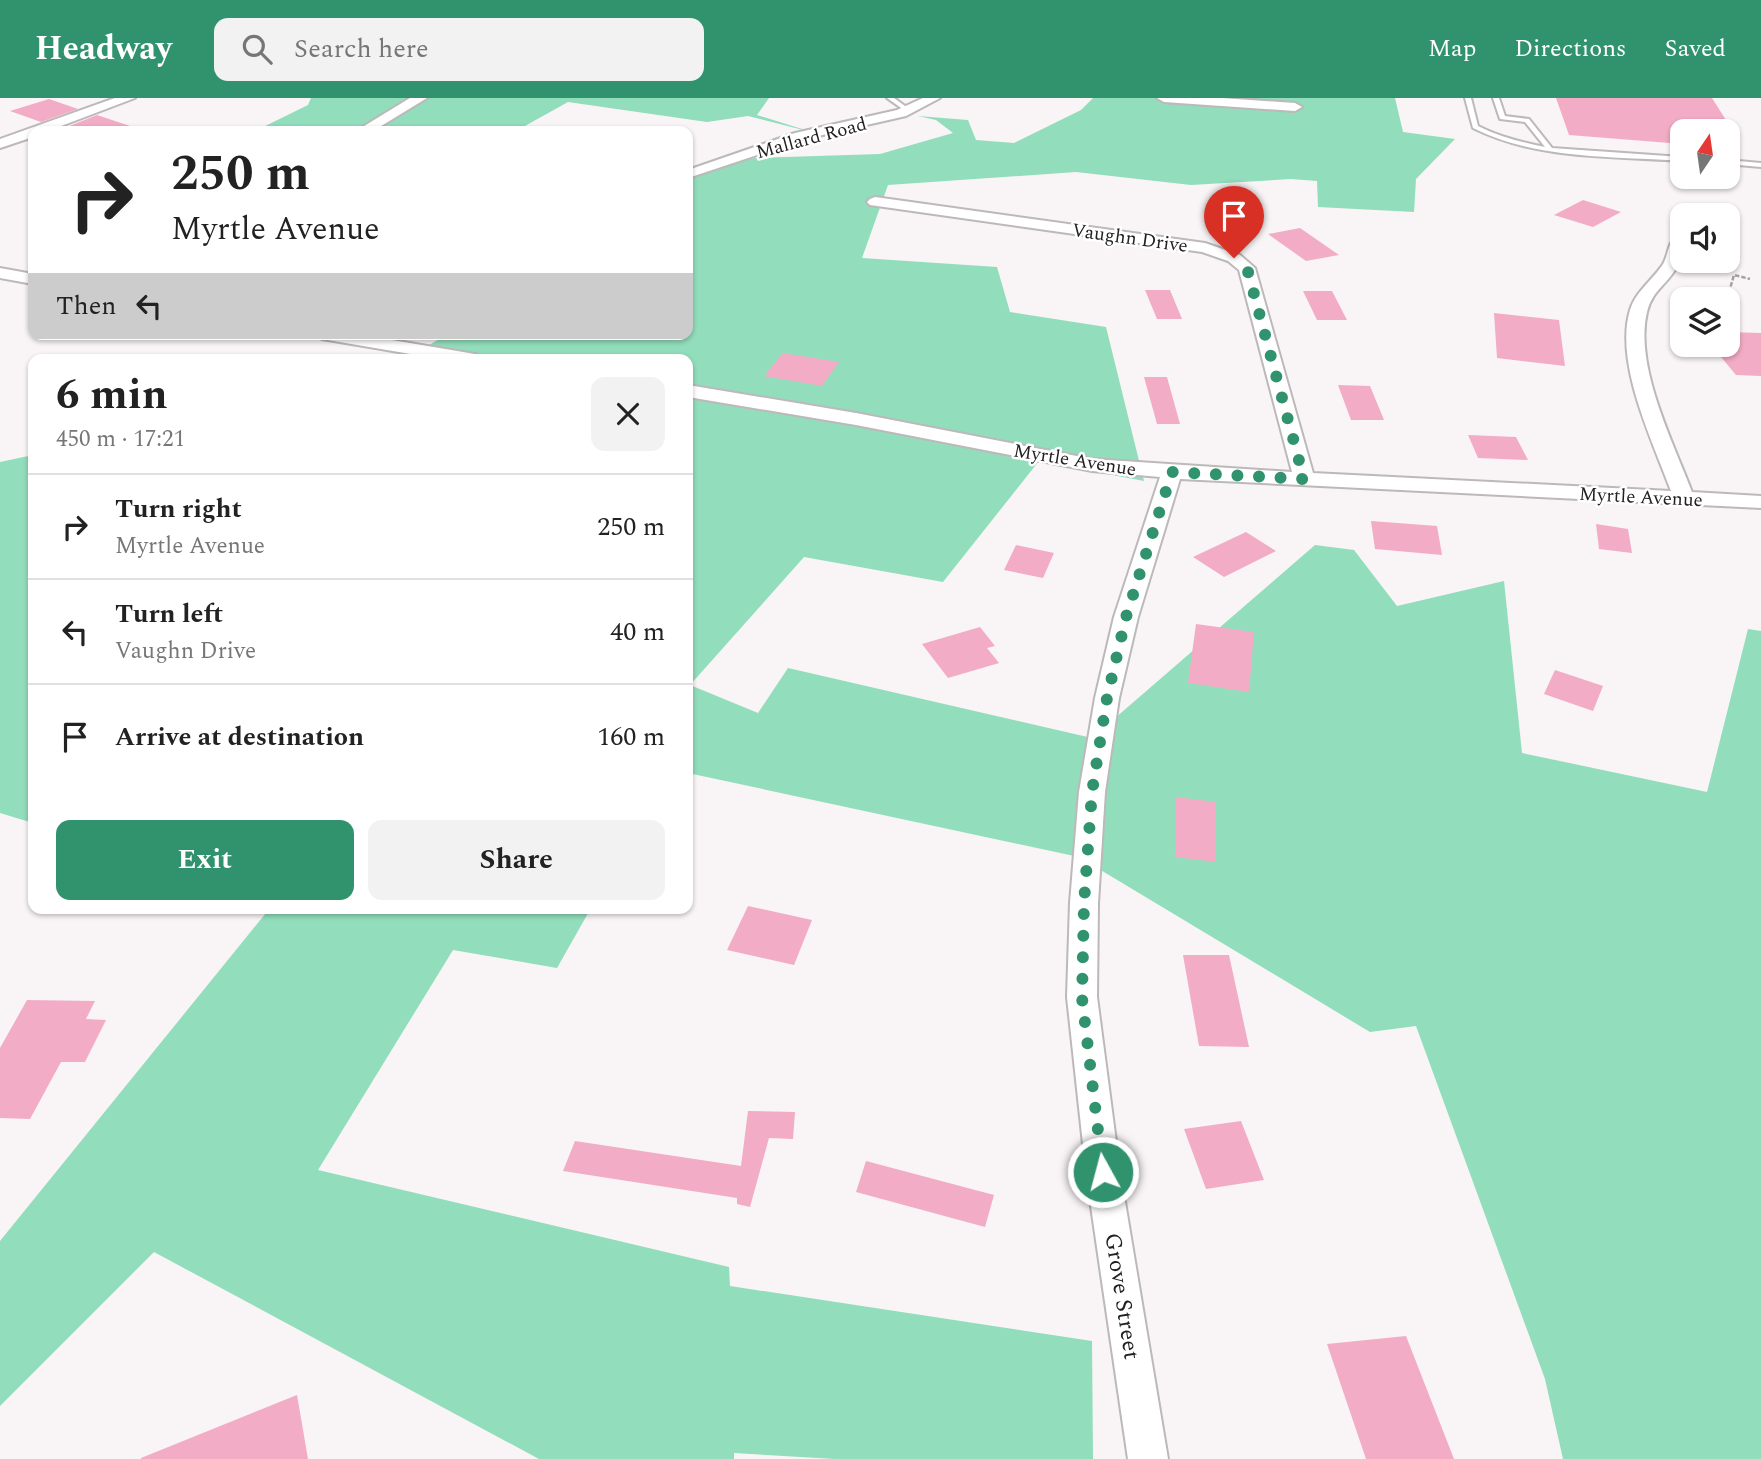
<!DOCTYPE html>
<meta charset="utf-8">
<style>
:root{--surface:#fff;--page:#f2f2f2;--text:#222;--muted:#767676;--line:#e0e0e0;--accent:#30936e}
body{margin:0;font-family:Spectral,serif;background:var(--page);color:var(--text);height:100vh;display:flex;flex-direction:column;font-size:26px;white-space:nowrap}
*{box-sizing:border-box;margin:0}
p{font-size:23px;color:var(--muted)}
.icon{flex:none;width:38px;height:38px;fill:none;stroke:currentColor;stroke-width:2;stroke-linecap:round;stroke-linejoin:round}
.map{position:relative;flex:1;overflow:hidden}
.drawer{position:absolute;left:28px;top:256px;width:665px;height:560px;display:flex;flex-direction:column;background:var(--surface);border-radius:14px;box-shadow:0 2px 5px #0004}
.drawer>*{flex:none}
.banner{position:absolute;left:28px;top:28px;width:665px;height:214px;border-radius:14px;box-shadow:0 2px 5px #0004;background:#fff;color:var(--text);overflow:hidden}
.needle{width:46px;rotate:13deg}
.tools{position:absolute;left:1670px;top:21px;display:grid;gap:14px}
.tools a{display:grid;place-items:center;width:70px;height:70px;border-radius:14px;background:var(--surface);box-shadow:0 2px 5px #0004;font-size:35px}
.pin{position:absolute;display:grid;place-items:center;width:60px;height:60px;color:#fff;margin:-72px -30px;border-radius:50% 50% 50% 0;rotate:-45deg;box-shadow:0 0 7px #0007}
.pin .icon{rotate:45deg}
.me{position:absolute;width:77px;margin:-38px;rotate:353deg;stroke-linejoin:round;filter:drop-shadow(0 0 5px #0008)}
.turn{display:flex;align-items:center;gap:24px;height:147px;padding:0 28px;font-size:32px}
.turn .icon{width:91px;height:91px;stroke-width:2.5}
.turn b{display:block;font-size:49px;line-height:60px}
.then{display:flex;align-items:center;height:66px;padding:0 28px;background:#0003;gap:14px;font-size:26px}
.round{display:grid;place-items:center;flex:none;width:74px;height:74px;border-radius:14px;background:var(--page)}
.overview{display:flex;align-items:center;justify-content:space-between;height:119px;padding:0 28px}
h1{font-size:42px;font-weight:700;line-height:52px}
.button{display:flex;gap:14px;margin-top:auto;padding:14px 28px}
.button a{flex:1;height:80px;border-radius:14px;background:var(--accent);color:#fff;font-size:28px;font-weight:700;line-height:80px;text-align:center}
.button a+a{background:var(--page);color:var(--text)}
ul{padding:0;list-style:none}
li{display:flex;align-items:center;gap:21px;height:105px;padding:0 28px;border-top:2px solid var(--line)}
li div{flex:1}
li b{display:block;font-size:26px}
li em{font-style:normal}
header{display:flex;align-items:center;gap:42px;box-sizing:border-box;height:98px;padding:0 35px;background:var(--accent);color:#fff}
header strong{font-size:33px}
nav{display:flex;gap:38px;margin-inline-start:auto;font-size:24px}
.search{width:490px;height:63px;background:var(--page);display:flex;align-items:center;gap:18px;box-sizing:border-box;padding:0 24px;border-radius:14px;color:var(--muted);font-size:26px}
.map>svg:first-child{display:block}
</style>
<header>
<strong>Headway</strong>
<div class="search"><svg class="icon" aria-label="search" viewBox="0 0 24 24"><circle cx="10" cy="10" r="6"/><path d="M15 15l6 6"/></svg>Search here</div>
<nav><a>Map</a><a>Directions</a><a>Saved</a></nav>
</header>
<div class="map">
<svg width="1761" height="1361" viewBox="0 0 1761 1361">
<rect width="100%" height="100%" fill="#f9f4f6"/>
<!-- green -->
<path fill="#92ddbb" d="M 311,0 L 769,0 L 757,17 L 815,35 L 748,18 L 707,24 L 568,4 L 516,33 L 255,33 L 308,7 Z
M 1093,0 L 1395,0 L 1403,34 L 1455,41 L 1416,81 L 1414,114 L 1318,109 L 1317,83 L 1291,81 L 1191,87 L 1076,74 L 888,87 L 862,160 L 997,169 L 1010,214 L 1106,229 L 1144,383 L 1039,363 L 943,484 L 804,459 L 690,587 L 758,615 L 788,570 L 1092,640 L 1315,447 L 1354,452 L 1397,508 L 1504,483 L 1522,655 L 1707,694 L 1748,531 L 1761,533 L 1761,1361 L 1563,1361 L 1545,1281 L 1416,928 L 1370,934 L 1079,759 L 688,675 L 688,261 L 405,261 L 448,236 L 688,236 L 688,78 L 754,60 L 880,56 L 953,35 L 936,22 L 918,18 L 968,22 L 976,42 L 1014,45 L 1081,12 Z
M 33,357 L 33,725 L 0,715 L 0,364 Z
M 270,810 L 591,810 L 557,870 L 453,852 L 318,1072 L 729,1169 L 730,1188 L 1092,1243 L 1093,1361 L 835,1361 L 734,1355 L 734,1361 L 539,1361 L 154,1154 L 0,1308 L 0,1143 Z"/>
<!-- building -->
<path fill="#f3acc6" d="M 1556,0 L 1712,0 L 1733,33 L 1682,33 L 1682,46 L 1569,37 Z
M 49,1 L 78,11 L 41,24 L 10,13 Z
M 97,17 L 133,29 L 132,33 L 69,33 L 62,31 Z
M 1583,102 L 1621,114 L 1593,129 L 1554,117 Z
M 1300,130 L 1339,157 L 1306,163 L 1268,136 Z
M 1145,192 L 1170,192 L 1182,221 L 1157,221 Z
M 1303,193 L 1332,193 L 1347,222 L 1317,222 Z
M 1494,215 L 1559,222 L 1565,268 L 1497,260 Z
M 1727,234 L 1761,235 L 1761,278 L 1736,277 L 1711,247 L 1727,247 Z
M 783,255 L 839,264 L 822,288 L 764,278 Z
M 1144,279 L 1167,279 L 1180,326 L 1157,326 Z
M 1338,287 L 1370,288 L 1384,322 L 1351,322 Z
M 1468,337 L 1516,339 L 1528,362 L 1478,360 Z
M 1371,423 L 1437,428 L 1442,457 L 1375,451 Z
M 1596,426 L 1628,431 L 1632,455 L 1599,451 Z
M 1246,434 L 1276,453 L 1224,479 L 1193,459 Z
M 1016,447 L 1054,455 L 1043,480 L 1004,472 Z
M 1196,526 L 1254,534 L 1249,594 L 1188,585 Z
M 980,529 L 995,548 L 987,550 L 999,565 L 948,580 L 922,546 Z
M 1555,572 L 1603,588 L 1593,613 L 1544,596 Z
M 1176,699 L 1216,704 L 1216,764 L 1175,759 Z
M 748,808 L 812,822 L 794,867 L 727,852 Z
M 1183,857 L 1229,857 L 1249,949 L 1199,948 Z
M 27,902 L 95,903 L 86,921 L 106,922 L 85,964 L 61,964 L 30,1021 L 0,1020 L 0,950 Z
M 748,1013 L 795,1014 L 793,1041 L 769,1040 L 750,1109 L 737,1106 L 737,1100 L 563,1073 L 575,1043 L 741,1068 Z
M 1241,1023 L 1264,1082 L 1206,1091 L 1184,1031 Z
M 866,1063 L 994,1097 L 985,1129 L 856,1094 Z
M 1406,1238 L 1454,1361 L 1366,1361 L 1327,1246 Z
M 297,1297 L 308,1361 L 141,1361 L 141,1360 Z"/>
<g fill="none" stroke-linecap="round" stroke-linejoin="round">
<!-- lane casing -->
<g stroke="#bdb8ba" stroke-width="4">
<path id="lane" d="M 887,0 L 894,0 L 912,13 L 907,14 Z
M 1465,0 L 1471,0 L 1478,28 C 1500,39 1521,44 1545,49 L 1525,24 L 1500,21 L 1493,0 L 1499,0 L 1505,18 L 1529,21 L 1552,50 L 1682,59 L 1682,63 C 1612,58 1537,62 1473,30 Z
M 1727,62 L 1761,65 L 1761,69 L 1727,66 Z"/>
</g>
<!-- street casing -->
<g stroke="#bdb8ba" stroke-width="4">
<path id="street" d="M 115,0 L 135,0 L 48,33 L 33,33 L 33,39 L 0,50 L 0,41 Z
M 410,0 L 427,0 L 373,33 L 356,33 Z
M 923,0 L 940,0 L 906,18 L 805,41 L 688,80 L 688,72 L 795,35 L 897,12 Z
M 1157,0 L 1222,0 L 1295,5 L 1302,9 L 1295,13 L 1164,4 Z
M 875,99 L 1205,145 L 1240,157 L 1255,170 L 1313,375 L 1671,393 C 1653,344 1614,265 1630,212 C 1635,195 1651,183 1661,169 C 1667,162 1667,152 1671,145 L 1682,144 C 1682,183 1654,184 1647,214 C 1634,268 1673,344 1692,394 L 1761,398 L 1761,410 L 1180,381 L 1138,519 L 1119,600 L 1105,694 L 1098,805 L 1097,899 L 1120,1074 L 1168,1361 L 1128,1361 L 1086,1074 L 1067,899 L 1070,805 L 1079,694 L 1095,600 L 1114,519 L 1160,379 L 1092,373 L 856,327 L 688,299 L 688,287 L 856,315 L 1092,361 L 1292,374 L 1239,172 L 1228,163 L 1202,154 L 870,107 L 867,104 L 870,101 Z
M 0,170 L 33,176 L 33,186 L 0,180 Z
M 313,236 L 356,236 L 475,256 L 484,261 L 440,261 L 322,241 Z"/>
</g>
<!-- path -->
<path stroke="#a5a1a3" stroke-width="2.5" stroke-dasharray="4.5 2" stroke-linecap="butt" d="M 1727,201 L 1734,177 L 1750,181"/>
<!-- lane -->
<use href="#lane" fill="#fff" fill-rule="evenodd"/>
<!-- street -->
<use href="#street" fill="#fff" fill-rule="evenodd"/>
</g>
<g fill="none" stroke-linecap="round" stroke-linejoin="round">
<!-- route -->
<path stroke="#30936e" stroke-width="12" stroke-dasharray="0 21.6" d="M 1103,1074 L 1082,900 L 1084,805 L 1092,694 L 1107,600 L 1126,519 L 1172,374 L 1304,381 L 1247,170 L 1234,160"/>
</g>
<g text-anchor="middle" stroke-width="5" stroke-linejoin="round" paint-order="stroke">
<!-- far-street labels -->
<g font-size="19" fill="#222020" stroke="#fff">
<text transform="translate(811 39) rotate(-15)" y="7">Mallard Road</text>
<text transform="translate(1130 139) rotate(8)" y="7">Vaughn Drive</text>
<text transform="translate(1075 361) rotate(9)" y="7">Myrtle Avenue</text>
<text transform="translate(1641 398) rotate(3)" y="7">Myrtle Avenue</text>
</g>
<!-- street labels -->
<g font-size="23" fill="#222020" stroke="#fff">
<text transform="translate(1123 1198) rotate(81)" y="8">Grove Street</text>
</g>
</g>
</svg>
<div class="tools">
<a><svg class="needle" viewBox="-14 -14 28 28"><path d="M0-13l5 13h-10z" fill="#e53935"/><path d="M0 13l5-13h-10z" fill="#767676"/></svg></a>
<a><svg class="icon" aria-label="sound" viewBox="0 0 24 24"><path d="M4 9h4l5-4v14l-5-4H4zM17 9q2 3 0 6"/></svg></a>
<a><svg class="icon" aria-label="layers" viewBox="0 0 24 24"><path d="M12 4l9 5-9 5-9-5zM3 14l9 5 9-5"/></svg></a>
</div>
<div class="pin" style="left:1234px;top:160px;background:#d93025"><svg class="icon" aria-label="arrive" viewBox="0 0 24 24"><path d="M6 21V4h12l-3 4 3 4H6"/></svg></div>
<svg class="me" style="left:1103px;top:1074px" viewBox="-20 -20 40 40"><circle r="17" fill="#30936e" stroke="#fff" stroke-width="3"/><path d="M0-11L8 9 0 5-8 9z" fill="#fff"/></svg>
<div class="banner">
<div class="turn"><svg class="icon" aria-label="right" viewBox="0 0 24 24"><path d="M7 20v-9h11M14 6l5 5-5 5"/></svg><div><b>250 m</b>Myrtle Avenue</div></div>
<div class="then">Then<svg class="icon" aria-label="left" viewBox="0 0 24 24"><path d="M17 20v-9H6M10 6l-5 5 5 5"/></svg></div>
</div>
<section class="drawer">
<div class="overview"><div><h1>6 min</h1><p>450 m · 17:21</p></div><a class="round"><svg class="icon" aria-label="close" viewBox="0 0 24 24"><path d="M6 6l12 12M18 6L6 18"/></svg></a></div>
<ul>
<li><svg class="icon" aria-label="right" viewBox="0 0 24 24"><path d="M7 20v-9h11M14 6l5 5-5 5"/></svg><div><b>Turn right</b><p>Myrtle Avenue</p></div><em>250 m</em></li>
<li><svg class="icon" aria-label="left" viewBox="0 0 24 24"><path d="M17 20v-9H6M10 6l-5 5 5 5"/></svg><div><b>Turn left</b><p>Vaughn Drive</p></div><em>40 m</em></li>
<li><svg class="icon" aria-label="arrive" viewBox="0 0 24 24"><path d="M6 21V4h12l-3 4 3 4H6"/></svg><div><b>Arrive at destination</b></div><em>160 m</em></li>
</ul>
<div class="button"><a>Exit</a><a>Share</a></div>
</section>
</div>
